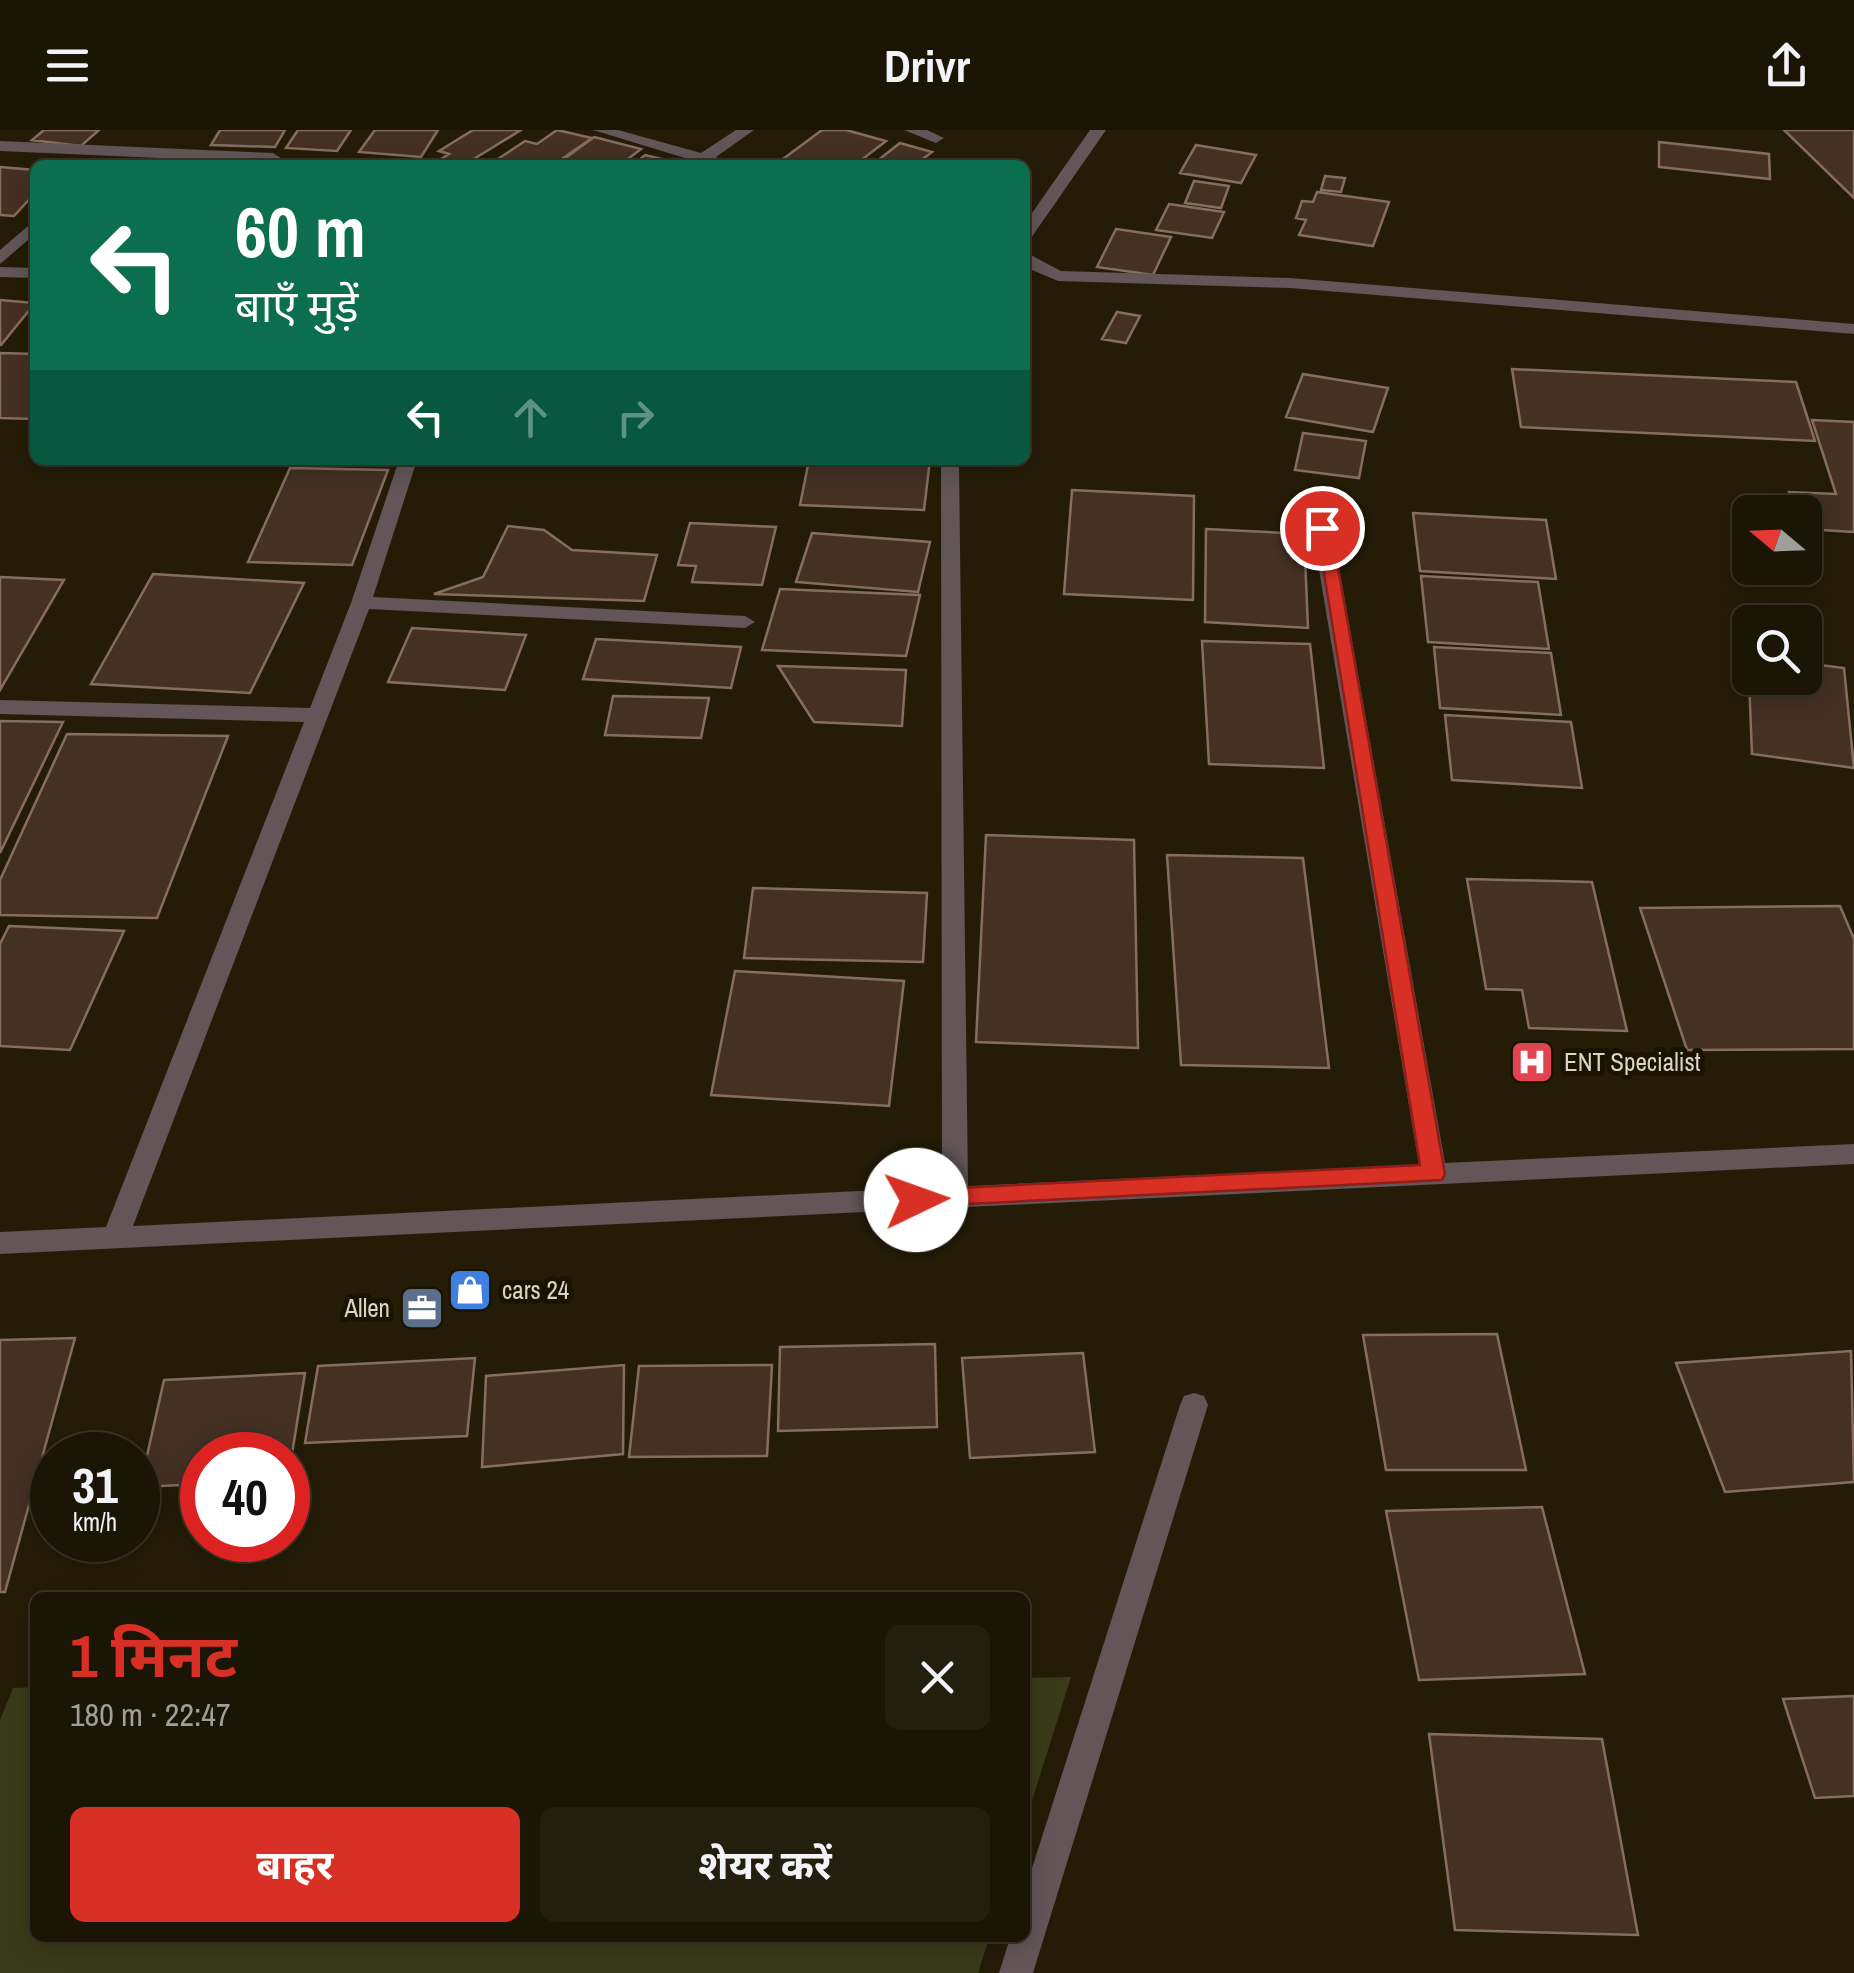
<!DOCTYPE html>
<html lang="hi">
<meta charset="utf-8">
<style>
:root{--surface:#1b1505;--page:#241e0f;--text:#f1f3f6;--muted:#a09f9a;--line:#393427;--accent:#d93025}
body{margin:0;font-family:"Archivo Narrow","Noto Sans Devanagari",sans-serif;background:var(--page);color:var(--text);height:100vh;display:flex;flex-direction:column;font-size:38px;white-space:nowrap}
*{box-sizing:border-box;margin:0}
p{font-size:32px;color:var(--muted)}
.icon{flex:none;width:55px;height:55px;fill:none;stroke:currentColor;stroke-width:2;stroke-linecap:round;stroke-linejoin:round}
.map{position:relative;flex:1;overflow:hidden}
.details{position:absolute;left:30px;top:1462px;width:1000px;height:350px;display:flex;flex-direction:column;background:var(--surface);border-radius:15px;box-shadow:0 5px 25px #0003,0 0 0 2px var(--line)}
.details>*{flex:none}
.guide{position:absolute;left:30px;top:30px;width:1000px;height:305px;border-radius:15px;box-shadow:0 5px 25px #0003,0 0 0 2px var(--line);background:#0b6e4f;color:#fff;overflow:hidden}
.needle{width:65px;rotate:289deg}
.controls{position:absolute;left:1732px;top:365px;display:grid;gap:20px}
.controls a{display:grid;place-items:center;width:90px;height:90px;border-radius:15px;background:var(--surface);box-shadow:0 5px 25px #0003,0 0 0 2px var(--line);font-size:50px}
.speed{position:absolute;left:30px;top:1302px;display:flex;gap:20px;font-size:50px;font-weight:700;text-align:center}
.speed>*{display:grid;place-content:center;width:130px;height:130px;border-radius:50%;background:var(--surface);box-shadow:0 5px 25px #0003,0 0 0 2px var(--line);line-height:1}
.speed small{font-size:25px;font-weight:400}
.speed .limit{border:15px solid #d22;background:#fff;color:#111}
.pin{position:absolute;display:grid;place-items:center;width:85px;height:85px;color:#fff;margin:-42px;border:5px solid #fff;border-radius:50%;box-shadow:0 2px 10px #0007}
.me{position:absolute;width:110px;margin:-55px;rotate:87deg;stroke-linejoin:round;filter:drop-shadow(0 0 8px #0008)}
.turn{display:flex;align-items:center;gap:35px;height:210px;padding:0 40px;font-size:45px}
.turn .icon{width:130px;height:130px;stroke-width:2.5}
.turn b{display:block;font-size:70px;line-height:85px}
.lanes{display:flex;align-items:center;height:95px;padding:0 40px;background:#0003;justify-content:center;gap:50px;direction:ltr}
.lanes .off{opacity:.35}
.round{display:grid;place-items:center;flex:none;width:105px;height:105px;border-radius:15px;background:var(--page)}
.headline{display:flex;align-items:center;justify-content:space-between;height:170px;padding:0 40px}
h1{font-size:60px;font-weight:700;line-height:75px;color:var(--accent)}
.primary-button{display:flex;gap:20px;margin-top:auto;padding:20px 40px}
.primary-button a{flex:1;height:115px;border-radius:15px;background:var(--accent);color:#fff;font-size:40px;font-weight:700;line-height:115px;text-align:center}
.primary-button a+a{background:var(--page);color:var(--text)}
header{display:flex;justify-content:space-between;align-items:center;height:130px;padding:0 40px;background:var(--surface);font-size:45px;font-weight:700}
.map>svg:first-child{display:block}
</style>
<header><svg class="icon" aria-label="menu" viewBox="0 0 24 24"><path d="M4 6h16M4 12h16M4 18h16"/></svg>Drivr<svg class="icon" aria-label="share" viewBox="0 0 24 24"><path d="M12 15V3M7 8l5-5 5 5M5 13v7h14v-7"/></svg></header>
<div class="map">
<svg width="1854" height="1843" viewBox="0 0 1854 1843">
<rect width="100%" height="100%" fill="#241c07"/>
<!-- green -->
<path fill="#393b18" d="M 1071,1547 L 1025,1693 L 1025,1548 Z
M 35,1557 L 35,1808 L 989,1808 L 978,1843 L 0,1843 L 0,1590 L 13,1558 Z"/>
<!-- building -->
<path fill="#453024" stroke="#866d60" stroke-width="2.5" d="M 44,0 L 99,0 L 81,16 L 32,10 Z
M 220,0 L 285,0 L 275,17 L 211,15 Z
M 298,0 L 351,0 L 337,21 L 286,18 Z
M 375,0 L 438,0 L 421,27 L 359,22 Z
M 473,0 L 521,0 L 464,35 L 441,29 L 449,24 L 439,21 Z
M 557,0 L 592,8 L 553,35 L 489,35 L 525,11 L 537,14 Z
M 822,0 L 846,0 L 886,11 L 855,35 L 779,32 Z
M 1784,0 L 1854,0 L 1854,68 Z
M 594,7 L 641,19 L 620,35 L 556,35 Z
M 1659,12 L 1769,24 L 1770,49 L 1659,37 Z
M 900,13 L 932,22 L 915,35 L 872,35 Z
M 1196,15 L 1256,25 L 1241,53 L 1180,43 Z
M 645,25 L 686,35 L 633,35 Z
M 0,37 L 35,40 L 35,63 L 14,86 L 0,85 Z
M 1325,46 L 1345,48 L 1341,62 L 1321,60 Z
M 1194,51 L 1229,56 L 1221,78 L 1185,73 Z
M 1317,62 L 1389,72 L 1373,116 L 1299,105 L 1306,90 L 1296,88 L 1302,71 L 1313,72 Z
M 1169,74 L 1224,82 L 1212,108 L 1156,100 Z
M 1116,99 L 1171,107 L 1153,145 L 1097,137 Z
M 0,170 L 35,173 L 1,215 L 0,215 Z
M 1117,182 L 1140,186 L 1126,213 L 1102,209 Z
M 0,223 L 35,224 L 33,289 L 0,288 Z
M 1512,239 L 1796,252 L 1815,311 L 1521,297 Z
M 1303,244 L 1388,258 L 1373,302 L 1286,287 Z
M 1812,290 L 1854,292 L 1854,402 L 1805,399 L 1805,382 L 1795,382 L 1789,362 L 1836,364 Z
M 1303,303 L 1366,311 L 1359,348 L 1295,340 Z
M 809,330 L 930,330 L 924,380 L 800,375 Z
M 290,338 L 388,340 L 352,435 L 248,432 Z
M 1072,360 L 1194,366 L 1193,470 L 1064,464 Z
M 1413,383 L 1546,390 L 1556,449 L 1420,441 Z
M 690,393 L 776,397 L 762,455 L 692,452 L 696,436 L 678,435 Z
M 508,396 L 544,400 L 572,420 L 657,425 L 644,471 L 434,464 L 483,447 Z
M 1206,399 L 1304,404 L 1308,498 L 1205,492 Z
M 812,403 L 930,412 L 918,462 L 796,452 Z
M 153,444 L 304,453 L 250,563 L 91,554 Z
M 1421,446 L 1538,452 L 1549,519 L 1428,512 Z
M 0,447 L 64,450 L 0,560 Z
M 780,459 L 920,465 L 906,526 L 762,520 Z
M 412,498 L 526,505 L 505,560 L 388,552 Z
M 596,509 L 741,517 L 731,558 L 583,549 Z
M 1202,511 L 1310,514 L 1324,638 L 1209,634 Z
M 1434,517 L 1551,523 L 1561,585 L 1440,578 Z
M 1748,526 L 1750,548 L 1805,548 L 1805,533 L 1844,538 L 1854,638 L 1752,624 Z
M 778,536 L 906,540 L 902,596 L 814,592 Z
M 613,566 L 709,568 L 701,608 L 605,605 Z
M 1445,585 L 1571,592 L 1582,658 L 1452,650 Z
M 0,591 L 63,592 L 0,723 Z
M 67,604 L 228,606 L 157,788 L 0,785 L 0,750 Z
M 986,705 L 1134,710 L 1138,918 L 976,912 Z
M 1167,725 L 1303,728 L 1329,938 L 1181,935 Z
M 1467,749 L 1592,752 L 1627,901 L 1529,898 L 1522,860 L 1486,859 Z
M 753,758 L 927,763 L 923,832 L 744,828 Z
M 1840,776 L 1854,809 L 1854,919 L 1687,920 L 1640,778 Z
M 9,796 L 124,801 L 70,920 L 0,916 L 0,814 Z
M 735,841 L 904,851 L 889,976 L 711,965 Z
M 1497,1204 L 1526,1340 L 1386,1340 L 1363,1205 Z
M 75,1208 L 5,1462 L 0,1462 L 0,1210 Z
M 935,1214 L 937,1297 L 778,1301 L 780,1217 Z
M 1851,1221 L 1854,1352 L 1725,1362 L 1676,1233 Z
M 1083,1223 L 1095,1322 L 970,1328 L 962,1228 Z
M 475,1228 L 467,1306 L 305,1313 L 318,1236 Z
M 624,1235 L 623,1324 L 482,1337 L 486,1246 Z
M 772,1235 L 767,1326 L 629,1327 L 639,1236 Z
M 305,1243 L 288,1349 L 288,1325 L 202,1325 L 202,1354 L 140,1357 L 164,1250 Z
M 1542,1377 L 1585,1544 L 1419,1550 L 1386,1381 Z
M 1854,1566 L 1854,1666 L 1815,1668 L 1783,1569 Z
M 1429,1604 L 1602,1609 L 1638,1805 L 1455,1800 Z"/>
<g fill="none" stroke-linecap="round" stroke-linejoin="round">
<!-- minor -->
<path fill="#625658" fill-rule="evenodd" d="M 593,0 L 618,0 L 701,23 L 736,0 L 754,0 L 716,27 L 733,35 L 708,35 Z
M 904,0 L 927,0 L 944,8 L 936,13 Z
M 1090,0 L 1106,0 L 1031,108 L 1025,110 L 1025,93 Z
M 0,11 L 273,23 L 281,28 L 273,33 L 0,21 Z
M 35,90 L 35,104 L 0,134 L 0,120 Z
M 1025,122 L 1061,141 L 1290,148 L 1854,194 L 1854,204 L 1290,158 L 1058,151 L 1025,137 Z
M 0,137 L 35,138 L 35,148 L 0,147 Z
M 399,330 L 417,330 L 373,467 L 745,486 L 755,492 L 745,498 L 369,479 L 133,1096 L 942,1057 L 941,336 L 950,330 L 959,336 L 968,1056 L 1419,1035 L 1312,398 L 1322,392 L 1332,398 L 1445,1033 L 1854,1014 L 1854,1034 L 0,1124 L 0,1102 L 106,1097 L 304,592 L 0,584 L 0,570 L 310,578 L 351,473 Z
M 1194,1263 L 1204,1266 L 1208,1275 L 1033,1843 L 999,1843 L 1010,1808 L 1025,1808 L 1025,1760 L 1180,1275 L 1184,1266 Z"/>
</g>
<!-- route -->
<path fill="#d93025" stroke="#8d1f18" stroke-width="2.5" d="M 1316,394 L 1331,398 L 1445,1044 L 1442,1050 L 907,1077 L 904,1070 L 907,1063 L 916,1060 L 1420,1035 Z"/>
<!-- icons -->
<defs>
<g id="hospital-square" transform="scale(2.25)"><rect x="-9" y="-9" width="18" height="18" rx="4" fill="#e0444e" stroke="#1a1301"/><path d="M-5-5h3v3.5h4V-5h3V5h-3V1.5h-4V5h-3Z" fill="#fff"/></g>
<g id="shop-square" transform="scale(2.25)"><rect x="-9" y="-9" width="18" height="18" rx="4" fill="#3f7fe0" stroke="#1a1301"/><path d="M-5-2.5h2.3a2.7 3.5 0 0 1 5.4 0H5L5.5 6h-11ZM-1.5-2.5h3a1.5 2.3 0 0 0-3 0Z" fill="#fff"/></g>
<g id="office-square" transform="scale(2.25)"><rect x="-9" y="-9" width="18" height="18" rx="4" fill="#5c6f8a" stroke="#1a1301"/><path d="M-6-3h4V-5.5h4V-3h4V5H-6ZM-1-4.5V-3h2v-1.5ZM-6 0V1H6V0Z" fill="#fff"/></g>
</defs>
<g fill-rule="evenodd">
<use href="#hospital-square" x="1532" y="932"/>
<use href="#shop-square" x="470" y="1160"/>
<use href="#office-square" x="422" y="1178"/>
</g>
<g text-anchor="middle" stroke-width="10" stroke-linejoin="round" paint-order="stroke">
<!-- poi labels -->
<g font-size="25" fill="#dad5c8" stroke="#1a1301" text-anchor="start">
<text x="1564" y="941">ENT Specialist</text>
<text x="502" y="1169">cars 24</text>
<text x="390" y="1187" text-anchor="end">Allen</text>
</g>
</g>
</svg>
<div class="controls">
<a><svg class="needle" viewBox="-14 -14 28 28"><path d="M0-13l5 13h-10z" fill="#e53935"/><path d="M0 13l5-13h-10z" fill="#a09f9a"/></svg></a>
<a><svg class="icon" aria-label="search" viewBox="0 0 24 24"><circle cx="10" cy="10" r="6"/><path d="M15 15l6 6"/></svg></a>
</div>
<div class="speed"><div>31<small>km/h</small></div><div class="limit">40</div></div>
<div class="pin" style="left:1322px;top:398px;background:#d93025"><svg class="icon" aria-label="arrive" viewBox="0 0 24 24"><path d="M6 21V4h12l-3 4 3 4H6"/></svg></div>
<svg class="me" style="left:916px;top:1070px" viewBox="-20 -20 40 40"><circle r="19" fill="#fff"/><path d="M0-13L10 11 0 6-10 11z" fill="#d93025"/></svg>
<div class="guide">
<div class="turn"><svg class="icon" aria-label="left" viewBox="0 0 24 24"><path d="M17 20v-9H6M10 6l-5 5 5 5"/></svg><div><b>60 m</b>बाएँ मुड़ें</div></div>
<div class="lanes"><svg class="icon" aria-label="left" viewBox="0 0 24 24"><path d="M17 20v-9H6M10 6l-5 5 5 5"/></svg><svg class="icon off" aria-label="ahead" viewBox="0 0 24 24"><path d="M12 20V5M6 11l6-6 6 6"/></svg><svg class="icon off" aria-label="right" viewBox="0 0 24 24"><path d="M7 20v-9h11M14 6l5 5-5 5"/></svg></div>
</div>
<section class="details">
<div class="headline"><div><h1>1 मिनट</h1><p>180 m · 22:47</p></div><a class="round"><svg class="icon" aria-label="close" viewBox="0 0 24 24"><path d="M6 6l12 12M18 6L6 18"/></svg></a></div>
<div class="primary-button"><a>बाहर</a><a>शेयर करें</a></div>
</section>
</div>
